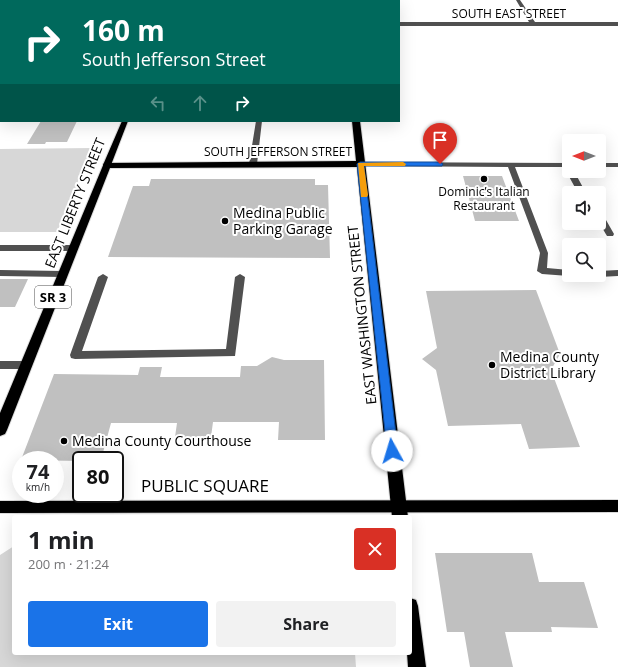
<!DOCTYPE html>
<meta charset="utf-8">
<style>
:root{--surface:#fff;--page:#f2f2f2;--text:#202124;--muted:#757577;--accent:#1a73e8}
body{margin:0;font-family:"Open Sans",sans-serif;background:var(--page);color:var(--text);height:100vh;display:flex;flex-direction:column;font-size:15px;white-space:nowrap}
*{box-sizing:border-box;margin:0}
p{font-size:13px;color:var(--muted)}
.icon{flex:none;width:22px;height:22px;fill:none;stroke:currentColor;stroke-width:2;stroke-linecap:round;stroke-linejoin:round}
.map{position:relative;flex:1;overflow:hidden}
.drawer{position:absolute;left:12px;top:515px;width:400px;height:140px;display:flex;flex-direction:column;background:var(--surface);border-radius:4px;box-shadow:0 4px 16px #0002}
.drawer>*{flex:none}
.banner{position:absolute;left:0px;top:0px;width:400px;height:122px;box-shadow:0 4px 16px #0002;background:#00695c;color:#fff;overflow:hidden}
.needle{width:26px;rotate:270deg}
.tools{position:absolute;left:562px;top:134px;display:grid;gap:8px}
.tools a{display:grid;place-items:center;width:44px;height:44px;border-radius:4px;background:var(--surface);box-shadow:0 4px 16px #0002;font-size:20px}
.speed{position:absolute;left:12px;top:451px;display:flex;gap:8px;font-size:20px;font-weight:700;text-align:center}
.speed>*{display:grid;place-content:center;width:52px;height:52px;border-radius:50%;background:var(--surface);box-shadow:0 4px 16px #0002;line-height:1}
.speed small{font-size:10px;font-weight:400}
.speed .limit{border:2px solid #111;border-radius:6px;background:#fff;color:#111}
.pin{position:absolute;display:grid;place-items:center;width:34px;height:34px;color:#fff;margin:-41px -17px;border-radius:50% 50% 50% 0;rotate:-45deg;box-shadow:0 0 4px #0007}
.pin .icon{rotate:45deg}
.me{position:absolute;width:44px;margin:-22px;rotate:354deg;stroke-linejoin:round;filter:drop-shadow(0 0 3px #0008)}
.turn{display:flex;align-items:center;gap:14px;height:84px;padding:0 16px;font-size:18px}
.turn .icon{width:52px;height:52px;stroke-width:2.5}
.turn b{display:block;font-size:28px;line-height:34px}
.lanes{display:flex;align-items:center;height:38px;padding:0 16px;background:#0003;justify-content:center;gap:20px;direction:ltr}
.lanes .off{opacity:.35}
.round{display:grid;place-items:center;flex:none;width:42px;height:42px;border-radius:4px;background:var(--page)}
.overview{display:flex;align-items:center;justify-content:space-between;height:68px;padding:0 16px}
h1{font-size:24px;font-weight:700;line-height:30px}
.action{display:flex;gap:8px;margin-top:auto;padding:8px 16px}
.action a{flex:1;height:46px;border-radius:4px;background:var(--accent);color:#fff;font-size:16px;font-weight:700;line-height:46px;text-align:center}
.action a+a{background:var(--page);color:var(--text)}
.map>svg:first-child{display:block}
</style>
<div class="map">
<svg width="618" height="667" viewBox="0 0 618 667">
<rect width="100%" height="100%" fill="#fff"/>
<!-- green -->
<path fill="#d7d7d7" d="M 92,148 L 57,232 L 0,232 L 0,149 Z
M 14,546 L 14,653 L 355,653 L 356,667 L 0,667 L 0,555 Z"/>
<!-- building -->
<path fill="#c0c0c0" d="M 41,121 L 77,121 L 67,142 L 46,142 L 45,144 L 27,144 Z
M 463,176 L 502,176 L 519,221 L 475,221 Z
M 151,179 L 315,179 L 315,185 L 328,185 L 330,258 L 108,257 L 133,186 L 149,186 Z
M 0,279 L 28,279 L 15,307 L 0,307 Z
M 536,290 L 560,354 L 551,370 L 580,447 L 529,449 L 521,424 L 448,426 L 436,370 L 422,359 L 437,348 L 426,291 Z
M 272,357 L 284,360 L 324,360 L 325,440 L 278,440 L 279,422 L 213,422 L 211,437 L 175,437 L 177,423 L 111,423 L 101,460 L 81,460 L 81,461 L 21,460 L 54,374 L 138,375 L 140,367 L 162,367 L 160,377 L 240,377 L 241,366 L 257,366 Z
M 435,553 L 532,553 L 539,582 L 584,582 L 598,628 L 551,627 L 552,632 L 505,632 L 513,667 L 470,667 L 464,632 L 447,632 Z"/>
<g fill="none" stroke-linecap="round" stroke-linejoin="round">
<!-- major casing -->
<g stroke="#dbdbdb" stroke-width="2">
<path id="major" d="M 172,0 L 176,0 L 176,1 L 172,1 Z
M 122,121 L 128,121 L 111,165 L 107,167 L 104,167 L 103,165 Z
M 618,500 L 618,512 L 0,513 L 0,501 Z"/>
</g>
<!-- highway casing -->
<g stroke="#dbdbdb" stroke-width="2">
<path id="highway" d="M 339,0 L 345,0 L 345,1 L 339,1 Z
M 352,121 L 360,121 L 408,517 L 392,517 L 357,167 L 110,168 L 7,430 L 5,434 L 0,436 L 0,413 L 104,163 L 356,161 Z
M 410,598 L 416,600 L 418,606 L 426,667 L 408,667 L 407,653 L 410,653 Z"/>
</g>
<!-- minor -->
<path fill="#505050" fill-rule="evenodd" d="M 516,0 L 520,0 L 535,22 L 618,22 L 618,26 L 399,26 L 399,22 L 529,22 Z
M 0,22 L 1,22 L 1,26 L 0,26 Z
M 0,97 L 1,97 L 1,101 L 0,101 Z
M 256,121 L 262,121 L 257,164 L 253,166 L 249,164 Z
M 358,162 L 569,163 L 569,167 L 515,167 L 548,253 L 547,268 L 569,270 L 569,275 L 572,275 L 569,276 L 542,274 L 537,271 L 540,253 L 508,167 L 361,166 L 357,164 Z
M 599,163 L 618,163 L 618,167 L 599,167 Z
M 567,169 L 574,171 L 586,193 L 578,193 L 566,171 Z
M 599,212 L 602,213 L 614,234 L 613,236 L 607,236 C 602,228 599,222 599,212 Z
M 0,245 L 73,245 L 77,248 L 73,251 L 0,251 Z
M 0,270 L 62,271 L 67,274 L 62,277 L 0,276 Z
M 618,270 L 618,276 L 599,277 L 595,275 L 599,275 L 599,271 Z
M 103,274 L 108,277 L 82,351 L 226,349 L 235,277 L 240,274 L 245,277 L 235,356 L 75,359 L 71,358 L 70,355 L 98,277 Z
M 0,361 L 25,361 L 29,362 L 30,365 L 29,368 L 25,369 L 0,369 Z"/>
<!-- major -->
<use href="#major" fill="#000" fill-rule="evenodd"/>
<!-- highway -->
<use href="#highway" fill="#000" fill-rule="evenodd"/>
</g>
<!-- route -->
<path fill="#1a73e8" stroke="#114b97" d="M 440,162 L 443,164 L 442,166 L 364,166 L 398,451 L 396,454 L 392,455 L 389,454 L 387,451 L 357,164 L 360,162 Z"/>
<!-- slow -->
<path fill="#f59e0b" d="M 403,162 L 406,164 L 405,166 L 364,166 L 368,195 L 367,197 L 361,197 L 358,163 Z"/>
<!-- markers -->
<g fill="#000" stroke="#fff" stroke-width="1.5">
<circle cx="484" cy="179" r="4"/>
<circle cx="225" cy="221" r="4"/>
<circle cx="492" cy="365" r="4"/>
<circle cx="64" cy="441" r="4"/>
</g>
<g text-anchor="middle" stroke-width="4" stroke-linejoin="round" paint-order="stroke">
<!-- far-street labels -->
<g font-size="12" fill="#000" stroke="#fff">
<text x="509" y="18">SOUTH EAST STREET</text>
<text x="278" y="156">SOUTH JEFFERSON STREET</text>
</g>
<!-- far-poi labels -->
<g font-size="12" fill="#000" stroke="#fff">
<text x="484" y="196">Dominic’s Italian<tspan x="484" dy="14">Restaurant</tspan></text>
</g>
<!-- shield labels -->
<rect fill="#fff" stroke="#4c4c4c" stroke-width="1" x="35" y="286" width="36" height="22" rx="3"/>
<g font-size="13" font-weight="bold" fill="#000">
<text x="53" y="302">SR 3</text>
</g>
<!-- street labels -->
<g font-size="14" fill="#000" stroke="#fff">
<text transform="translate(75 203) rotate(-68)" y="5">EAST LIBERTY STREET</text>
<text transform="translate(362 315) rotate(-96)" y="5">EAST WASHINGTON STREET</text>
</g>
<!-- poi labels -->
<g font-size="14" fill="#000" stroke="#fff" text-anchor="start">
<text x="233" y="218">Medina Public<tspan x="233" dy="16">Parking Garage</tspan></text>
<text x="500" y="362">Medina County<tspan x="500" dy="16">District Library</tspan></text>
<text x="72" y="446">Medina County Courthouse</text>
</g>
<!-- near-street labels -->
<g font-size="17" fill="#000" stroke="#fff">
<text x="205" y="492">PUBLIC SQUARE</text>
</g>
</g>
</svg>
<div class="tools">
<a><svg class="needle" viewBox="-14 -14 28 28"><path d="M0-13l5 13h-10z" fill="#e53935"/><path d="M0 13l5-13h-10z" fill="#757577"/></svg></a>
<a><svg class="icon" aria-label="sound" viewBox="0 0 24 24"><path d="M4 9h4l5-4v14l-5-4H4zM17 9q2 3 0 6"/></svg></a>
<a><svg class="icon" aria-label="search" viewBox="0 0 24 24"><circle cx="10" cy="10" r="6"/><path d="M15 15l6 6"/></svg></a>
</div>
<div class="speed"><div>74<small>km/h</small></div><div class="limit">80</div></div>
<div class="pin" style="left:440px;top:164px;background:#d93025"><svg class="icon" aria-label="arrive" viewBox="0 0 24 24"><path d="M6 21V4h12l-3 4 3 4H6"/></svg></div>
<svg class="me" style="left:392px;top:451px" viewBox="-20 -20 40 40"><circle r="19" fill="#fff"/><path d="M0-13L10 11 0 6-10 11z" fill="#1a73e8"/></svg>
<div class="banner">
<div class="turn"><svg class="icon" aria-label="right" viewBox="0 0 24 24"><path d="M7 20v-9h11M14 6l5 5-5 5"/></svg><div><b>160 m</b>South Jefferson Street</div></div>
<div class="lanes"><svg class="icon off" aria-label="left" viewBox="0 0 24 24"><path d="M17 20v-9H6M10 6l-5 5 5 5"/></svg><svg class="icon off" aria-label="ahead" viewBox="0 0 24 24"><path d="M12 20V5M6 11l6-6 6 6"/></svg><svg class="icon" aria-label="right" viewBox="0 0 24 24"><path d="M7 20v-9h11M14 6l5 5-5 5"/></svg></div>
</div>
<section class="drawer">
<div class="overview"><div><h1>1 min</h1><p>200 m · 21:24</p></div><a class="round" style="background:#d93025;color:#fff"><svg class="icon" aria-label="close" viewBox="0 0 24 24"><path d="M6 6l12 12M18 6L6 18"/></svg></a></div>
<div class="action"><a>Exit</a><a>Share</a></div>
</section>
</div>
